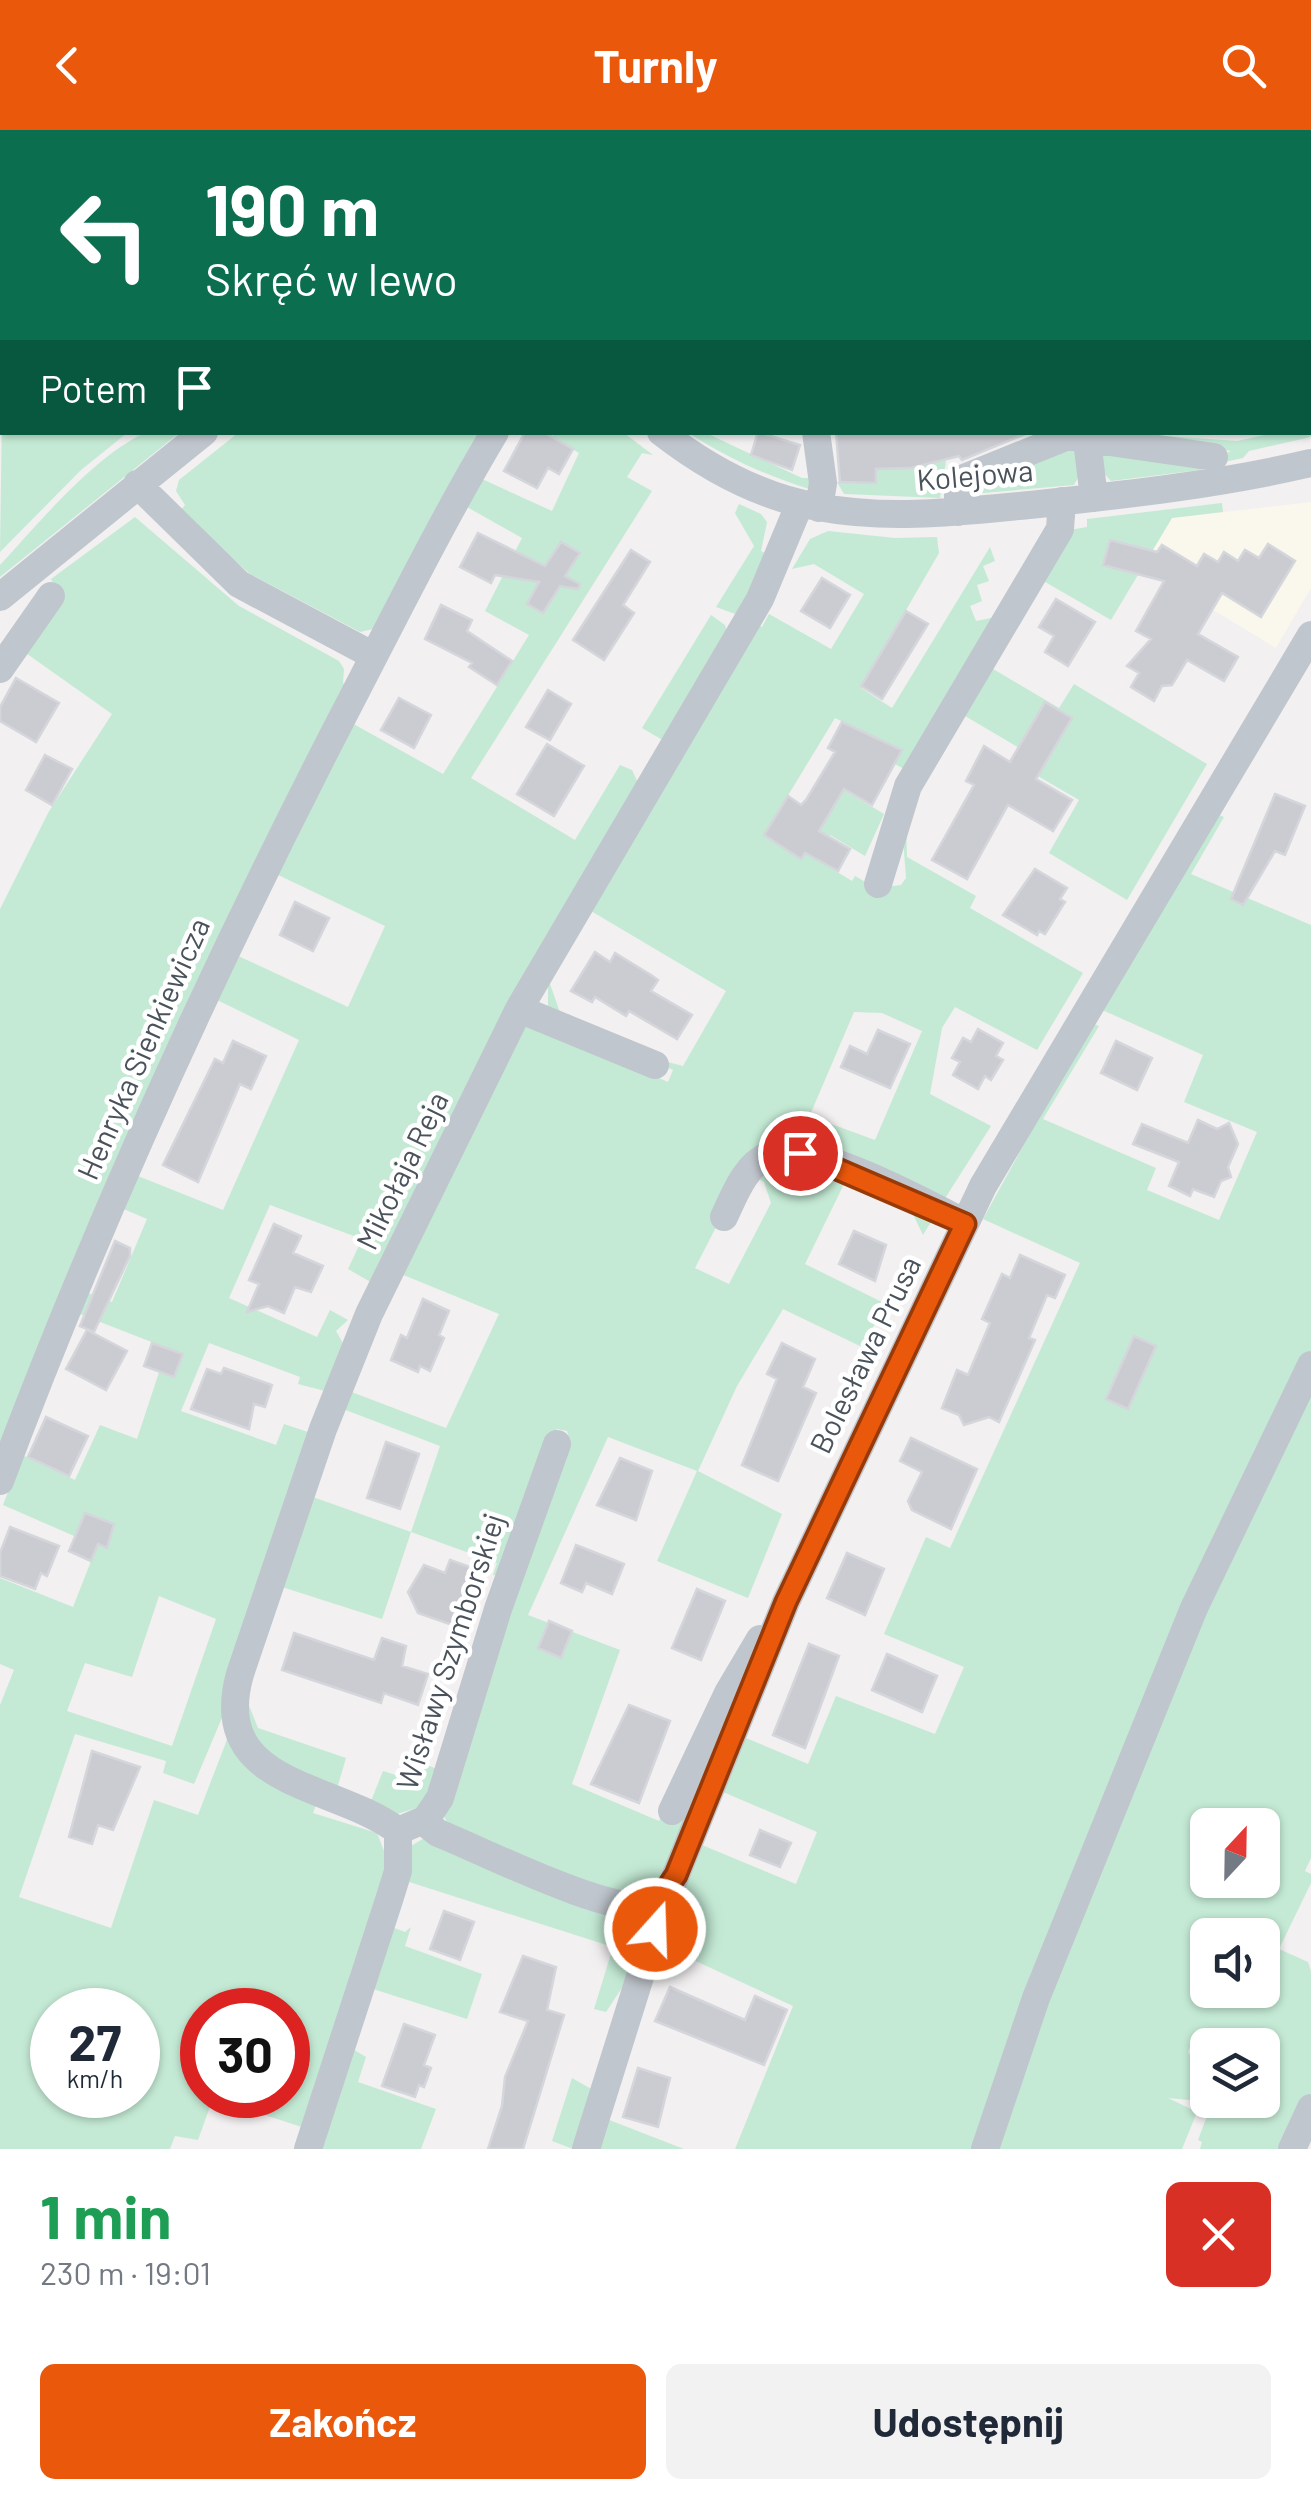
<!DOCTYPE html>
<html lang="pl">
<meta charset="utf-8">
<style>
:root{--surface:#fff;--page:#f2f2f3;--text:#1f2937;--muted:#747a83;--accent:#ea580c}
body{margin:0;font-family:Barlow,sans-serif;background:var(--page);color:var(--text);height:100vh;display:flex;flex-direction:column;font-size:38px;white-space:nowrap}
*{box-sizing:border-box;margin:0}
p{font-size:32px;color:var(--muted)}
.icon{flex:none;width:55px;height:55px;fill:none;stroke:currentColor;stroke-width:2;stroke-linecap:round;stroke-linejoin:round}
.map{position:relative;height:2019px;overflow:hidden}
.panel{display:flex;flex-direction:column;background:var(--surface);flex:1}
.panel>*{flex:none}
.guide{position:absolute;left:0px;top:0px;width:1312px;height:305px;box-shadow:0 2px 8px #0004;background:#0b6e4f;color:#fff;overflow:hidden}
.needle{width:65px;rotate:22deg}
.fabs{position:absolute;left:1190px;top:1678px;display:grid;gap:20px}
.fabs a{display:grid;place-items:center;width:90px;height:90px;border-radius:15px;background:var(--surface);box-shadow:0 2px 8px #0004;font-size:50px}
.speed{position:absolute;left:30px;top:1858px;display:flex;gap:20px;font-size:50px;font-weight:700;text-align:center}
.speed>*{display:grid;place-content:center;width:130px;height:130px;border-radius:50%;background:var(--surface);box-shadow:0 2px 8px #0004;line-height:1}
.speed small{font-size:25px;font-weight:400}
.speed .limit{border:15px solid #d22;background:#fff;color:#111}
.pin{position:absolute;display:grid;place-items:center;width:85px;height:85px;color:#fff;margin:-42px;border:5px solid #fff;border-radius:50%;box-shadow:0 2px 10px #0007}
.me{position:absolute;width:110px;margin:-55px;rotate:20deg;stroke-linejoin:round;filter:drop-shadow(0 0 8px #0008)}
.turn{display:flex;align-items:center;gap:35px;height:210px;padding:0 40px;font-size:45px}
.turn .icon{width:130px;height:130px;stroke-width:2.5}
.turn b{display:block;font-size:70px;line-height:85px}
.then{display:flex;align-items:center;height:95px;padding:0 40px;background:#0003;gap:20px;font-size:38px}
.round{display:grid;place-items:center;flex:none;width:105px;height:105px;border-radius:15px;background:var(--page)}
.head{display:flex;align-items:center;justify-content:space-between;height:170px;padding:0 40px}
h1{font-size:60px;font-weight:700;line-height:75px;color:#1e9e55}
.button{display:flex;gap:20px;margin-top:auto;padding:20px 40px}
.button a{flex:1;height:115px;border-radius:15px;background:var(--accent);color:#fff;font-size:40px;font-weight:700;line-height:115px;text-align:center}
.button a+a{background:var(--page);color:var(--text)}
header{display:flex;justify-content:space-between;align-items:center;height:130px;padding:0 40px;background:var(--accent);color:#fff;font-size:45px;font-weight:700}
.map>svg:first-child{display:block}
</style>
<header><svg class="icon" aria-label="back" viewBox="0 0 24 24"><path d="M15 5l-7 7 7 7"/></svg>Turnly<svg class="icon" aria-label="search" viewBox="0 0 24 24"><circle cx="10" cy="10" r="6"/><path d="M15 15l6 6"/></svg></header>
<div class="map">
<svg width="1311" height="2019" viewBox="0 0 1311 2019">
<rect width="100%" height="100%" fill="#f2f0f0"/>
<!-- commercial -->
<path fill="#faf7ec" d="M 1311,372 L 1311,458 L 1276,518 L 1142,437 L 1172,388 Z"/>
<!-- green -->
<path fill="#c4ead5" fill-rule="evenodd" d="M 2,282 L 2,302 L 127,303 L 81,340 L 0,422 Z
M 1311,294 L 1311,307 L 1249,321 L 1243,328 L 1215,334 L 1216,338 L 1111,351 L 1101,340 L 1102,318 L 1218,327 L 1231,321 L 1136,304 L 1237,311 L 1274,303 L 1310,302 Z
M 145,303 L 179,303 L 0,447 L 0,435 C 39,393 94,326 145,303 Z
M 238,303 L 486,303 L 373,499 L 360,502 L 250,444 L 180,381 L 185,375 L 176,361 L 179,350 Z
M 554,303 L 624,303 L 653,325 L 642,323 L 627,347 L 652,361 L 471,648 L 575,710 L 620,635 L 632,640 L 639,655 L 374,1154 L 348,1139 L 362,1109 L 270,1075 L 229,1168 L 317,1207 L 330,1180 L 348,1190 L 336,1201 L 344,1215 L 325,1261 L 298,1254 L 300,1247 L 209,1213 L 181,1281 L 276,1315 L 284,1294 L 314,1304 L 224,1583 L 194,1654 L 163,1643 L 166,1631 L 75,1604 L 19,1767 L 111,1798 L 154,1670 L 198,1685 L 228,1607 L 317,1672 L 313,1683 L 377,1703 L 388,1731 L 308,1999 L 213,1968 L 198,2010 L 175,2006 L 170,2019 L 0,2019 L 0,1575 L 14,1540 L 0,1534 L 0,1448 L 73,1477 L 97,1416 L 3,1375 L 22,1325 L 75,1350 L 100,1295 L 137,1309 L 167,1218 L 77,1183 L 85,1162 L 112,1172 L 147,1089 L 119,1077 L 133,1044 L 223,1080 L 299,910 L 213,868 L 234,824 L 348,877 L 385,796 L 274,743 L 350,592 L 443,644 L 529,505 L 485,481 L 522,408 L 467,377 L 482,349 L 552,381 L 579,323 L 552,307 ZM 159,1466 L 216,1489 L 172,1616 L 67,1581 L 85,1533 L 132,1547 ZM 52,1880 L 138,1880 L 138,1965 L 52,1965 ZM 202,1880 L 288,1880 L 288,1965 L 202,1965 Z
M 689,303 L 706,303 L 802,348 L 813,348 L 809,359 C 765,345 727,328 689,303 Z
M 1076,315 L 1079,346 L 1074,355 L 972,364 L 970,352 Z
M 946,331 L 940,368 L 844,364 L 837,352 L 876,353 L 876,339 Z
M 1222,373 L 1223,382 L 1172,388 L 1111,490 L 1040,449 L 1069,400 L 1087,397 L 1087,389 Z
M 739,374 L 761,384 L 767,392 L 761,421 L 768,425 L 750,470 L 735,484 L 716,477 L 754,416 L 735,383 Z
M 135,387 L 239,476 L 339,531 L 344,539 L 343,553 L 349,556 L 0,1331 L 0,779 L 48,683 L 112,584 L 23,521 L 59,467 L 51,449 Z
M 828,401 L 895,408 L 937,407 L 939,423 L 861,558 L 892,578 L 990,417 L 995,431 L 983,436 L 989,451 L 977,455 L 982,471 L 970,476 L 976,491 L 1001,486 L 906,640 L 868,620 L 875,607 L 835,588 L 764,705 L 801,729 L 844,660 L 884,684 L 865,726 L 830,705 L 816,729 L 852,751 L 855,746 L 876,758 L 901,755 L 906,748 L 902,694 L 906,690 L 907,727 L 976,766 L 970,778 L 1083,843 L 1037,920 L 955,877 L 942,898 L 930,964 L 991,996 L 944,1070 C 922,1074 900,1051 880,1041 C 862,1033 836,1031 825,1015 L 831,994 L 875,1010 L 922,901 L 882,883 L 854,882 L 810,985 L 820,990 L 811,1017 L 776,1017 L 749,1033 L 695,1138 L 729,1154 L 771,1073 L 764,1052 L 751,1046 L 777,1026 L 845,1052 L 848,1046 L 926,1082 L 931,1092 L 923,1105 L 909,1076 L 845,1052 L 805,1134 L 886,1174 L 862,1217 L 783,1179 L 737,1256 L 698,1341 L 782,1384 L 748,1468 L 657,1431 L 697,1341 L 608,1307 L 528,1485 L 620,1520 L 572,1654 L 659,1691 L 664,1678 L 680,1685 L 704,1635 L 714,1640 C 701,1669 676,1751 647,1763 C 637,1768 626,1765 616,1764 L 463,1705 L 448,1695 L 443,1684 L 492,1509 L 535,1383 L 542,1383 L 546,1377 L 570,1311 L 567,1301 L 557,1299 L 543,1324 L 503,1446 L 493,1445 L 497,1433 L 411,1402 L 382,1489 L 282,1457 L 246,1568 L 258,1598 L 346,1628 L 336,1662 L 302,1649 L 268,1625 L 248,1598 L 243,1571 L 278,1455 L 283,1456 L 313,1367 L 411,1402 L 440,1316 L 343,1279 L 337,1295 L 333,1290 L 378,1180 L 383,1178 L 349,1261 L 446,1298 L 499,1184 L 396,1142 L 516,905 L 526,897 L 539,896 L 668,952 L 673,940 L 660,934 L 660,930 L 683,936 L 726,861 L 591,781 L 549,851 L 563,891 L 548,877 L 548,840 L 584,778 L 591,781 L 613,744 L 607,740 L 756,493 L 762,497 L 769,484 L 831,519 L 864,464 L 814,434 L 792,439 L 810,409 Z
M 711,485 L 725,495 L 728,506 L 666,612 L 642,598 Z
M 988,536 L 1059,578 L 1074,554 L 1207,634 L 1127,770 L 1049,723 L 1079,670 L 1024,638 L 1031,625 L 960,583 Z
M 1219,685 L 1224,687 L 1191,744 L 1311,795 L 1311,1728 L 1305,1741 L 1311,1744 L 1311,1753 L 1279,1819 L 1308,1832 L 1311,1841 L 1311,1963 L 1284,2019 L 1200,2019 L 1202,2012 L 1198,2010 L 1213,1970 L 1262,1970 L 1262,1915 L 1209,1915 L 1193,1908 L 1188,1922 L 1198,1939 L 1207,1943 L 1207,1956 L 1199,1971 L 1168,1968 L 1197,1982 L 1182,2019 L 735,2019 L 793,1876 L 663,1816 L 665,1792 L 710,1680 L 702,1715 L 796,1754 L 817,1702 L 723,1662 L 746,1608 L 808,1634 L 836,1566 L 935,1604 L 964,1537 L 884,1504 L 926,1407 L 950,1418 L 1080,1133 L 983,1089 L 1091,893 L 1099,896 L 1043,989 L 1156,1038 L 1147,1060 L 1219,1090 L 1257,1002 L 1184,972 L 1203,925 L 1100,879 ZM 1208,1695 L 1262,1695 L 1262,1750 L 1208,1750 ZM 1208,1805 L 1262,1805 L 1262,1860 L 1208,1860 Z
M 421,1632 L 441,1641 L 420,1677 L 397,1684 L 369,1676 L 383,1641 L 399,1646 Z
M 424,1708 L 633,1793 L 619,1806 L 608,1803 L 613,1814 L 624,1817 L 637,1835 L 606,1882 L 594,1879 L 613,1817 L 403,1750 L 408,1718 Z
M 389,1796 L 405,1802 L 411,1797 L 405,1816 L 482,1844 L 467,1889 L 370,1858 Z
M 351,1918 L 366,1927 L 358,1952 L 436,1979 L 421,2019 L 317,2019 Z
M 572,1948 L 593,1960 L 573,2019 L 552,2011 Z
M 604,1988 L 684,2019 L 591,2019 Z"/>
<!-- building -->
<path fill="#cbccd2" stroke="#d5d6db" stroke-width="2.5" d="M 525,302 L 543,302 L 573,319 L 559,344 L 548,338 L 537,358 L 504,341 Z
M 758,302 L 800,315 L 792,340 L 751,325 Z
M 836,302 L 1030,302 L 962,330 L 959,326 L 911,338 L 876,339 L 876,353 L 840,352 Z
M 478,403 L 545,436 L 561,412 L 580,423 L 565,446 L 580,454 L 578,459 L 560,456 L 543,483 L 527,474 L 539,452 L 495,445 L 491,453 L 460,437 Z
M 1110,410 L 1157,422 L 1162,415 L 1197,436 L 1204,424 L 1218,432 L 1224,422 L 1238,431 L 1245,420 L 1259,428 L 1268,414 L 1295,431 L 1261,487 L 1222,463 L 1198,504 L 1238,527 L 1224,551 L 1187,530 L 1172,555 L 1162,556 L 1154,571 L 1131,557 L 1139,543 L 1127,536 L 1151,509 L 1136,501 L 1164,451 L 1103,435 Z
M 631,420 L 650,432 L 623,475 L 634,483 L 604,530 L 573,510 Z
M 822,448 L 850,465 L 830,498 L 801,481 Z
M 1056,469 L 1095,492 L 1068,536 L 1045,522 L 1054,506 L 1039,497 Z
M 441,475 L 472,490 L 467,501 L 512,531 L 497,555 L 469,537 L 472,533 L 425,509 Z
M 906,481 L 928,494 L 882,569 L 861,556 Z
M 16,548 L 59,573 L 36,612 L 0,591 L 0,577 Z
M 548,560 L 571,574 L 550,610 L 526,597 Z
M 399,568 L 431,585 L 414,618 L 381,600 Z
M 1045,572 L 1072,588 L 1036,649 L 1072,670 L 1053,701 L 1008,675 L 967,749 L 932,730 L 974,655 L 966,651 L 984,616 L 1010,632 Z
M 842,592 L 902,620 L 872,675 L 844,659 L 819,701 L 850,719 L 838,741 L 805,723 L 801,729 L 764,705 L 788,666 L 801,675 L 806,670 L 835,622 L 828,618 Z
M 547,614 L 584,636 L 554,686 L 517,664 Z
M 45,625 L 72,639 L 52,675 L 26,660 Z
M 1275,664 L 1305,676 L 1285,725 L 1275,721 L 1243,775 L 1231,769 Z
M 1035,739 L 1067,758 L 1060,769 L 1065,772 L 1045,804 L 1039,801 L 1037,805 L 1003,785 Z
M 295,772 L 329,788 L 313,821 L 280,805 Z
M 595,822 L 610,832 L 615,823 L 651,845 L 658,850 L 651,861 L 692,885 L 677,909 L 629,881 L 626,886 L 595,867 L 592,872 L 571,861 Z
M 978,899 L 1003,913 L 996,926 L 1003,930 L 991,950 L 985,946 L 978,959 L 953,945 L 960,932 L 952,928 L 963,908 L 971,912 Z
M 878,900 L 910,914 L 890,958 L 841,937 L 850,916 L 867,924 Z
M 233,911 L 266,926 L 251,959 L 240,954 L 198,1052 L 163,1035 L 215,929 L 223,933 Z
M 1116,911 L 1152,928 L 1137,960 L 1101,943 Z
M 1198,990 L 1217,999 L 1229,993 L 1238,1014 L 1228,1037 L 1231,1047 L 1221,1051 L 1214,1067 L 1193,1059 L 1190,1066 L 1169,1056 L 1179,1032 L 1133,1014 L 1142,994 L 1188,1013 Z
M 274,1094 L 301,1106 L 293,1123 L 323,1136 L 311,1162 L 295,1157 L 284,1183 L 268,1176 L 247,1182 L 259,1154 L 249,1150 Z
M 854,1101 L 886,1115 L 875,1151 L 839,1134 Z
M 115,1111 L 130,1118 L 130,1126 L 94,1202 L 80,1196 Z
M 1020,1125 L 1065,1145 L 1055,1168 L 1047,1165 L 1029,1208 L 1035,1210 L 999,1292 L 989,1287 L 964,1295 L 959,1285 L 942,1278 L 957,1240 L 968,1245 L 990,1193 L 982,1189 L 1002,1144 L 1010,1148 Z
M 423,1169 L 449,1181 L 439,1205 L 444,1208 L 430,1241 L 420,1236 L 418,1242 L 391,1230 L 401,1205 L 407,1208 Z
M 87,1200 L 127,1221 L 106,1260 L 66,1239 Z
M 1134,1206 L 1156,1216 L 1128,1279 L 1106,1269 Z
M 152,1213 L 183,1224 L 174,1247 L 144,1236 Z
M 782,1213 L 815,1229 L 803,1257 L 816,1263 L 778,1351 L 742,1335 L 777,1249 L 767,1244 Z
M 224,1238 L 272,1255 L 265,1277 L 254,1274 L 249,1299 L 191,1279 L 207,1239 L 221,1244 Z
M 46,1287 L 88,1306 L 69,1346 L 28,1327 Z
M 911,1308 L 977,1339 L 951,1399 L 912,1380 L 908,1371 L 922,1342 L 900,1331 Z
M 386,1312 L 419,1324 L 400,1379 L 367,1368 Z
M 620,1328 L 652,1341 L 636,1390 L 597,1375 Z
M 85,1383 L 114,1394 L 107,1418 L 98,1414 L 91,1431 L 69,1421 Z
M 10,1397 L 59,1416 L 47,1446 L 41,1443 L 35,1459 L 0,1446 L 0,1423 Z
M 576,1415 L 624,1434 L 612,1464 L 586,1453 L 582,1462 L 561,1453 Z
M 847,1423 L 884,1439 L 865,1485 L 827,1468 Z
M 450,1430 L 473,1438 L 455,1496 L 418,1483 L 408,1462 L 424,1435 L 445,1443 Z
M 697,1459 L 725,1471 L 701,1530 L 672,1518 Z
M 549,1491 L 572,1501 L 561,1528 L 538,1518 Z
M 294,1503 L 374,1530 L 382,1508 L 406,1516 L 402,1536 L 428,1544 L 418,1575 L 384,1563 L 381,1573 L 282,1540 Z
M 809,1514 L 839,1526 L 805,1618 L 773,1605 Z
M 887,1524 L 937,1546 L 922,1582 L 872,1560 Z
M 629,1575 L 670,1591 L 639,1673 L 591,1654 Z
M 92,1621 L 140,1637 L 113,1700 L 98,1695 L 92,1714 L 69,1707 Z
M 760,1700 L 791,1713 L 780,1737 L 750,1725 Z
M 444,1781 L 474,1792 L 460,1830 L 430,1819 Z
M 523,1826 L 556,1837 L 547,1880 L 564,1885 L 523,2019 L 488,2019 L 502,1976 L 505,1947 L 528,1891 L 500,1882 Z
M 670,1857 L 745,1890 L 755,1866 L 787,1880 L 764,1935 L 655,1891 Z
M 404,1894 L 435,1905 L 424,1935 L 431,1938 L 424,1957 L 419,1955 L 415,1967 L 382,1956 Z
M 638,1938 L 670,1948 L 658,1997 L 623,1987 Z"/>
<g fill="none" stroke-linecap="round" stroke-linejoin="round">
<!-- minor -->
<path stroke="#c0c6cd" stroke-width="28" d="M 661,302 C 706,337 761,367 818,377 C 892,391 965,381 1039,374 C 1131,364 1221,354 1311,333
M 816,302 L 823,353 L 819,378
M 1086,302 L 1094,368
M 137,354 L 239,454 L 374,526
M 958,382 L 958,357 L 964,348 L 1068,306 L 1214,327
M 0,467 L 204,302
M 0,539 L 51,466
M 878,754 L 908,656 L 1060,399 L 1062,371
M 519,879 L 655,935
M 724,1087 C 734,1066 745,1035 769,1025 C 810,1009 926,1073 965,1093
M 0,1351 C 98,1090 213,838 341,590 C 391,494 439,396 495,302
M 672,1681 L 728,1563 L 760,1509
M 423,1691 L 438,1703 C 488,1723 606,1784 655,1777
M 398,1701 C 336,1653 208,1658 240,1544 L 323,1299 L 369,1184 L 519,879 L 760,469 L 800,373
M 308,2019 L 390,1767 L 398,1741 L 398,1701 L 426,1689 L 440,1668 L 498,1479 L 557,1314
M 586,2019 L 655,1799 L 655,1777 L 671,1757 L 786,1472 L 983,1056 L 1311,505
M 985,2019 L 1036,1868 L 1194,1478 L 1311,1235
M 1292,2019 L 1311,1978"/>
<!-- major -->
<path stroke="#b3becb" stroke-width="35" d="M 134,2 L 136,0
M 0,161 L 2,158"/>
<!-- rail casing -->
<g stroke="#b3b5b9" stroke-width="11">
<path id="rail" d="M 390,2 L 400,0
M 535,2 L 544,0
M 0,56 L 2,56
M 0,271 L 2,269"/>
</g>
<!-- rail -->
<use href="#rail" stroke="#fff" stroke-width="8" stroke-dasharray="22" stroke-linecap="butt"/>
</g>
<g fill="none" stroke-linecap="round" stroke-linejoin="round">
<!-- route casing -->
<g stroke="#983908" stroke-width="25">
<path id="route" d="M 655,1799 L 654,1777 L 676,1745 L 786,1472 L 965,1094 L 800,1023"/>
</g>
<!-- route -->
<use href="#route" stroke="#ea580c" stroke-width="18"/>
</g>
<g text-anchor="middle" stroke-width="9" stroke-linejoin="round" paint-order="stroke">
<!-- street labels -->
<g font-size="30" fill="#4a525b" stroke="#fff">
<text transform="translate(975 346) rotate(-5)" y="10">Kolejowa</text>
<text transform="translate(144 919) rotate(-66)" y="10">Henryka Sienkiewicza</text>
<text transform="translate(403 1041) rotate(-64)" y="10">Mikołaja Reja</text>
<text transform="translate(866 1225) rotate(-64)" y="10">Bolesława Prusa</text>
<text transform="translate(451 1522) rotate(-72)" y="10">Wisławy Szymborskiej</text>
</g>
</g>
</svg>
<div class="fabs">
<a><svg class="needle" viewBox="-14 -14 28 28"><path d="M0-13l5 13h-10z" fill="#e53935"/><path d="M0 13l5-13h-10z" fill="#747a83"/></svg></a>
<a><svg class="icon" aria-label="sound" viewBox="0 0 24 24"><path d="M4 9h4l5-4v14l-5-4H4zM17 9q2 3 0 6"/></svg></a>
<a><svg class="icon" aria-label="layers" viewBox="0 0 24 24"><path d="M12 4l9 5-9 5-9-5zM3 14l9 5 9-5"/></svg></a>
</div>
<div class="speed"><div>27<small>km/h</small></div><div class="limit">30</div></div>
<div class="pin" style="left:800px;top:1023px;background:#d93025"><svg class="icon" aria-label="arrive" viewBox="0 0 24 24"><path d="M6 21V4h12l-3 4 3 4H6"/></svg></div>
<svg class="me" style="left:655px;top:1799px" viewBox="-20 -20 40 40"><circle r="17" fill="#ea580c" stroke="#fff" stroke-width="3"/><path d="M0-11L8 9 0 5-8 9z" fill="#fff"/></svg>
<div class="guide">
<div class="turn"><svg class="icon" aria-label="left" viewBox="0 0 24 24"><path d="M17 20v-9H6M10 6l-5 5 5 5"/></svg><div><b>190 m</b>Skręć w lewo</div></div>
<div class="then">Potem<svg class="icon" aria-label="arrive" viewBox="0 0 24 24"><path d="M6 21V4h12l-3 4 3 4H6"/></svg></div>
</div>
</div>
<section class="panel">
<div class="head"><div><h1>1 min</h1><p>230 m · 19:01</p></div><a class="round" style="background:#d93025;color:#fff"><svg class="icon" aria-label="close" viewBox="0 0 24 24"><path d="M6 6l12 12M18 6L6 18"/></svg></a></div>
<div class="button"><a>Zakończ</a><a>Udostępnij</a></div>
</section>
